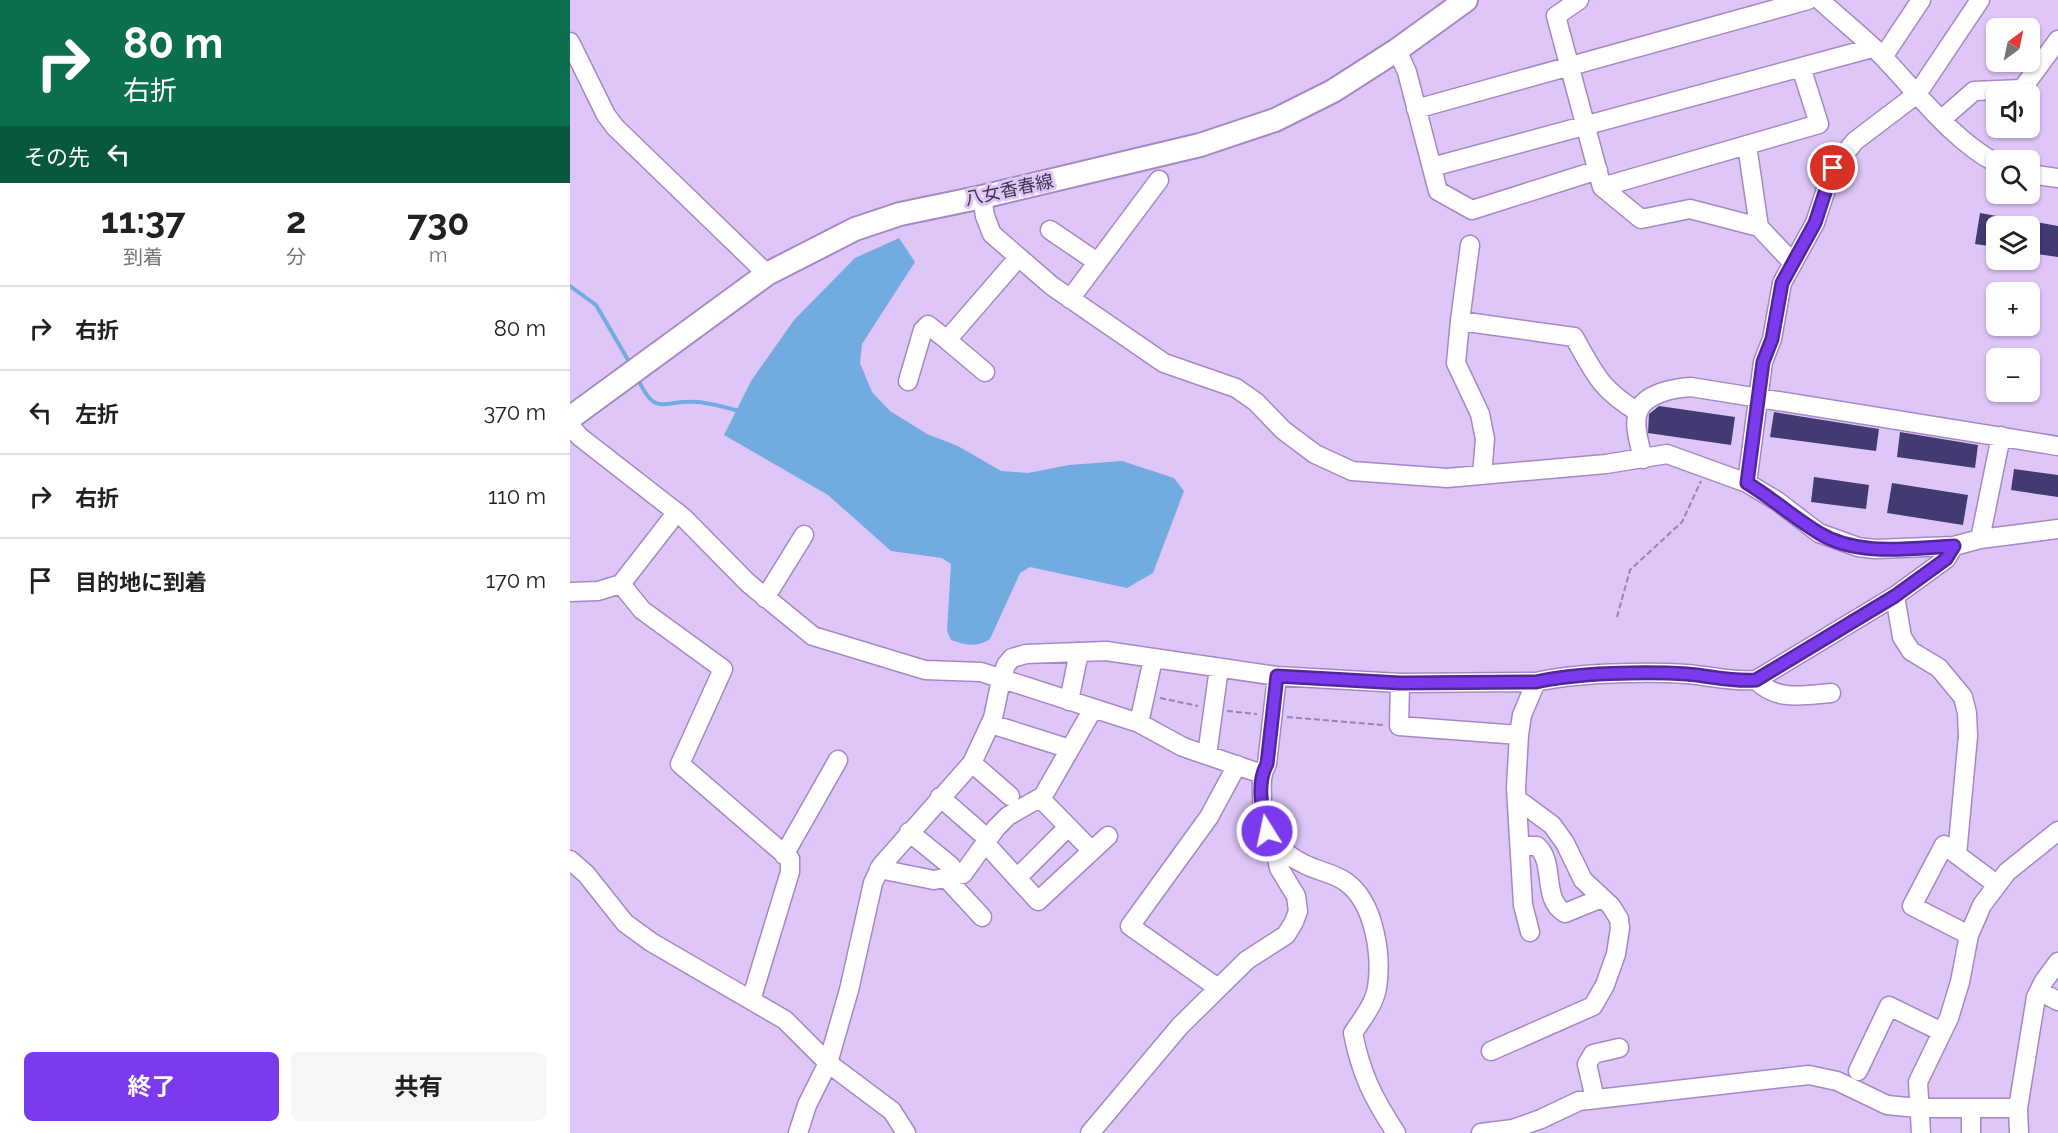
<!DOCTYPE html>
<html lang="ja">
<meta charset="utf-8">
<style>
:root{--surface:#fff;--page:#f6f6f6;--text:#202124;--muted:#757577;--line:#e0e0e0;--accent:#7c3aed}
body{margin:0;font-family:Raleway,"Noto Sans JP",sans-serif;background:var(--page);color:var(--text);height:100vh;display:flex;flex-direction:column;font-size:22px;white-space:nowrap}
*{box-sizing:border-box;margin:0}
p{font-size:20px;color:var(--muted)}
.icon{flex:none;width:33px;height:33px;fill:none;stroke:currentColor;stroke-width:2;stroke-linecap:round;stroke-linejoin:round}
.map{position:relative;flex:1;overflow:hidden}
.side{display:flex;flex-direction:column;background:var(--surface);width:570px}
.side>*{flex:none}
.top-card{background:#0b6e4f;color:#fff;overflow:hidden}
.needle{width:39px;rotate:33deg}
.buttons{position:absolute;left:1416px;top:18px;display:grid;gap:12px}
.buttons a{display:grid;place-items:center;width:54px;height:54px;border-radius:9px;background:var(--surface);box-shadow:0 2px 4px #0004;font-size:30px}
.pin{position:absolute;display:grid;place-items:center;width:51px;height:51px;color:#fff;margin:-26px;border:3px solid #fff;border-radius:50%;box-shadow:0 2px 6px #0007}
.me{position:absolute;width:66px;margin:-33px;rotate:350deg;stroke-linejoin:round;filter:drop-shadow(0 0 4px #0008)}
.turn{display:flex;align-items:center;gap:21px;height:126px;padding:0 24px;font-size:27px}
.turn .icon{width:78px;height:78px;stroke-width:2.5}
.turn b{display:block;font-size:42px;line-height:51px}
.then{display:flex;align-items:center;height:57px;padding:0 24px;background:#0003;gap:12px;font-size:22px}
.eta{display:flex;justify-content:space-evenly;align-items:center;height:102px;text-align:center}
.eta b{font-size:36px;font-weight:700;line-height:42px}
.cta{display:flex;gap:12px;margin-top:auto;padding:12px 24px}
.cta a{flex:1;height:69px;border-radius:9px;background:var(--accent);color:#fff;font-size:24px;font-weight:700;line-height:69px;text-align:center}
.cta a+a{background:var(--page);color:var(--text)}
ul{padding:0;list-style:none}
li{display:flex;align-items:center;gap:18px;height:84px;padding:0 24px;border-top:2px solid var(--line)}
li div{flex:1}
li b{display:block;font-size:22px}
li em{font-style:normal}
main{display:flex;flex:1;min-height:0}
.map>svg:first-child{display:block}
</style>
<main>
<section class="side">
<div class="top-card">
<div class="turn"><svg class="icon" aria-label="right" viewBox="0 0 24 24"><path d="M7 20v-9h11M14 6l5 5-5 5"/></svg><div><b>80 m</b>右折</div></div>
<div class="then">その先<svg class="icon" aria-label="left" viewBox="0 0 24 24"><path d="M17 20v-9H6M10 6l-5 5 5 5"/></svg></div>
</div>
<div class="eta">
<div><b>11:37</b><p>到着</p></div>
<div><b>2</b><p>分</p></div>
<div><b>730</b><p>m</p></div>
</div>
<ul>
<li><svg class="icon" aria-label="right" viewBox="0 0 24 24"><path d="M7 20v-9h11M14 6l5 5-5 5"/></svg><div><b>右折</b></div><em>80 m</em></li>
<li><svg class="icon" aria-label="left" viewBox="0 0 24 24"><path d="M17 20v-9H6M10 6l-5 5 5 5"/></svg><div><b>左折</b></div><em>370 m</em></li>
<li><svg class="icon" aria-label="right" viewBox="0 0 24 24"><path d="M7 20v-9h11M14 6l5 5-5 5"/></svg><div><b>右折</b></div><em>110 m</em></li>
<li><svg class="icon" aria-label="arrive" viewBox="0 0 24 24"><path d="M6 21V4h12l-3 4 3 4H6"/></svg><div><b>目的地に到着</b></div><em>170 m</em></li>
</ul>
<div class="cta"><a>終了</a><a>共有</a></div>
</section>
<div class="map">
<svg width="1488" height="1133" viewBox="0 0 1488 1133">
<rect width="100%" height="100%" fill="#dfc6f9"/>
<!-- water -->
<path fill="#72abdf" d="M 329,238 L 345,262 L 292,344 L 290,363 L 302,392 L 320,411 L 357,434 L 388,446 L 431,471 L 458,473 L 499,465 L 552,461 L 604,478 L 614,491 L 583,573 L 557,588 L 460,567 L 450,573 L 420,639 C 406,648 396,645 381,640 L 377,631 L 381,564 L 372,558 L 321,551 L 258,495 L 154,435 L 181,381 L 224,320 L 285,258 Z"/>
<g fill="none" stroke-linecap="round" stroke-linejoin="round">
<!-- stream -->
<path stroke="#72abdf" stroke-width="4" d="M 0,286 L 26,305 L 61,365
M 67,377 C 86,419 92,399 127,402 C 141,403 155,407 169,411"/>
</g>
<!-- building -->
<path fill="#413b72" d="M 1410,213 L 1455,221 L 1454,226 L 1426,226 L 1426,247 L 1405,244 Z
M 1460,221 L 1488,226 L 1488,257 L 1460,253 Z
M 1089,406 L 1165,417 L 1161,445 L 1078,433 L 1079,414 Z
M 1204,412 L 1309,429 L 1306,451 L 1200,437 Z
M 1330,432 L 1408,445 L 1405,468 L 1327,457 Z
M 1444,469 L 1488,475 L 1488,497 L 1441,490 Z
M 1244,477 L 1299,485 L 1296,509 L 1241,502 Z
M 1322,483 L 1398,495 L 1393,525 L 1317,513 Z"/>
<g fill="none" stroke-linecap="round" stroke-linejoin="round">
<!-- minor casing -->
<g stroke="#a588c3" stroke-width="21">
<path id="minor" d="M 1009,0 L 986,16 L 1032,187 L 1071,219 L 1120,209 L 1189,227 L 1222,262
M 1250,0 C 1271,20 1295,38 1315,59 C 1349,95 1383,140 1426,163
M 0,42 L 36,115 L 45,127 L 197,274
M 827,50 L 837,72 L 868,191 L 902,210 L 1028,170
M 1313,57 L 1351,0
M 846,109 L 1238,0
M 1372,119 L 1404,91 L 1452,89 L 1488,40
M 1177,145 L 1189,227
M 862,167 L 1302,48
M 1460,174 L 1488,178
M 1032,187 L 1249,124 L 1231,67
M 412,197 L 415,216 L 422,234 L 482,286 L 594,363 L 666,388 L 686,402 L 713,430 L 745,454 L 782,471 L 877,478 L 1036,464 L 1097,454 L 1177,483 L 1207,501 L 1249,533 L 1288,547 L 1305,549 L 1384,546 L 1410,539 L 1488,529
M 480,230 L 527,262
M 500,299 L 589,180
M 890,321 L 900,245
M 415,372 L 377,340 L 448,258
M 338,381 L 353,330 L 358,325 L 377,340
M 0,426 L 10,437 L 114,518 L 178,583 L 243,636 L 355,670 L 411,672 L 569,723 L 613,747 L 692,774
M 1073,459 C 1070,445 1063,425 1068,412 C 1074,393 1105,388 1121,387 L 1488,446
M 912,475 L 915,439 L 910,414 L 886,363 L 890,321 L 1004,337 C 1025,374 1030,389 1068,412
M 1177,483 L 1193,362 L 1202,339 L 1212,283 L 1245,223 L 1263,168 L 1285,141 L 1347,94 L 1410,0
M 1410,539 L 1431,436
M 51,584 L 72,610 L 153,669 L 110,764 L 220,859 L 220,872 L 181,1000
M 0,592 L 28,591 L 51,584 L 107,512
M 1325,596 L 1332,637 L 1341,651 L 1369,668 L 1393,697 L 1397,713 L 1398,736 L 1387,855
M 195,598 L 234,535
M 707,676 L 697,764 C 690,776 692,786 692,799 C 692,829 707,851 734,864 C 747,871 764,873 776,882 C 805,903 812,956 807,988 C 804,1005 792,1019 783,1033 C 791,1074 803,1098 826,1133
M 1186,680 C 1207,702 1234,695 1261,693
M 830,683 L 829,726 L 949,735 L 952,715 L 966,682
M 499,701 L 509,652
M 569,723 L 583,659
M 421,724 L 500,749
M 949,735 L 946,788 L 953,905 L 960,932
M 637,755 L 649,668
M 402,763 L 440,796
M 370,797 L 410,832
M 470,798 L 522,851
M 339,832 L 381,866
M 416,844 L 468,901 L 538,836
M 951,846 L 967,846 C 986,863 971,899 995,913 L 1032,898
M 214,855 L 268,760
M 0,860 L 16,874 L 55,923 L 81,942 L 215,1020 L 258,1063 L 322,1111 L 336,1133
M 309,869 L 364,880 L 393,874 L 426,828 L 438,816 L 473,796 L 523,709
M 447,878 L 498,827
M 377,879 L 412,917
M 1399,935 L 1342,906 L 1374,845 L 1426,884
M 648,988 L 560,926 L 639,817 L 667,765
M 1469,991 L 1488,1001
M 921,1051 L 1023,1006 L 1035,985 L 1046,954 L 1050,928 L 1049,919 L 1041,906 L 1013,880 L 995,843 L 982,825 L 947,799
M 1288,1071 L 1319,1006 L 1372,1032
M 1025,1099 L 1017,1064 L 1023,1054 L 1049,1048
M 1401,1108 L 1401,1133
M 228,1133 L 237,1105 L 258,1063 L 279,990 L 303,883 L 311,866 L 402,763 L 423,718 L 431,680 L 436,665 L 442,658 L 456,654 L 536,651 L 707,676 L 830,683 L 966,682 C 1004,673 1077,671 1117,674 C 1141,676 1162,682 1186,680 L 1325,596 L 1376,559 L 1384,546
M 520,1133 L 610,1026 L 677,960 L 716,935 L 724,922 L 728,911 L 726,896 L 709,868 L 703,839
M 911,1133 L 943,1129 L 971,1119 L 1009,1101 L 1239,1075 L 1267,1081 L 1317,1105 L 1348,1108 L 1448,1108
M 1351,1133 L 1348,1082 L 1379,1018 L 1390,982 L 1399,935 L 1412,905 L 1437,872 L 1488,831
M 1449,1133 L 1448,1108 L 1466,997 L 1474,981 L 1488,962"/>
</g>
<!-- major casing -->
<g stroke="#a588c3" stroke-width="26">
<path id="major" d="M 0,418 L 197,274 L 285,229 L 330,214 L 412,197 L 630,145 L 705,120 L 763,91 L 827,50 L 896,0"/>
</g>
<!-- path -->
<path stroke="#9784ab" stroke-width="2" stroke-dasharray="6 3" stroke-linecap="butt" d="M 1047,617 L 1060,570 L 1112,522 L 1131,481
M 590,698 L 628,706
M 657,711 L 687,714
M 717,717 L 813,725"/>
<!-- minor -->
<use href="#minor" stroke="#fff" stroke-width="18"/>
<!-- major -->
<use href="#major" stroke="#fff" stroke-width="22"/>
</g>
<g fill="none" stroke-linecap="round" stroke-linejoin="round">
<!-- route casing -->
<g stroke="#51269a" stroke-width="15">
<path id="route" d="M 697,831 C 692,810 686,783 697,764 L 707,676 L 830,683 L 966,682 C 1004,673 1077,671 1117,674 C 1141,676 1162,682 1186,680 L 1325,596 L 1376,559 L 1384,546 C 1340,548 1288,557 1249,533 C 1224,518 1202,498 1177,483 L 1193,362 L 1202,339 L 1212,283 L 1245,223 L 1263,168"/>
</g>
<!-- route -->
<use href="#route" stroke="#7c3aed" stroke-width="10"/>
</g>
<g text-anchor="middle" stroke-width="6" stroke-linejoin="round" paint-order="stroke">
<!-- street labels -->
<g font-size="18" fill="#3f334c" stroke="#dfc6f9">
<text transform="translate(439 190) rotate(-12)" y="6">八女香春線</text>
</g>
</g>
</svg>
<div class="buttons">
<a><svg class="needle" viewBox="-14 -14 28 28"><path d="M0-13l5 13h-10z" fill="#e53935"/><path d="M0 13l5-13h-10z" fill="#757577"/></svg></a>
<a><svg class="icon" aria-label="sound" viewBox="0 0 24 24"><path d="M4 9h4l5-4v14l-5-4H4zM17 9q2 3 0 6"/></svg></a>
<a><svg class="icon" aria-label="search" viewBox="0 0 24 24"><circle cx="10" cy="10" r="6"/><path d="M15 15l6 6"/></svg></a>
<a><svg class="icon" aria-label="layers" viewBox="0 0 24 24"><path d="M12 4l9 5-9 5-9-5zM3 14l9 5 9-5"/></svg></a>
<a>+</a>
<a>−</a>
</div>
<div class="pin" style="left:1263px;top:168px;background:#d93025"><svg class="icon" aria-label="arrive" viewBox="0 0 24 24"><path d="M6 21V4h12l-3 4 3 4H6"/></svg></div>
<svg class="me" style="left:697px;top:831px" viewBox="-20 -20 40 40"><circle r="17" fill="#7c3aed" stroke="#fff" stroke-width="3"/><path d="M0-11L8 9 0 5-8 9z" fill="#fff"/></svg>
</div>
</main>
